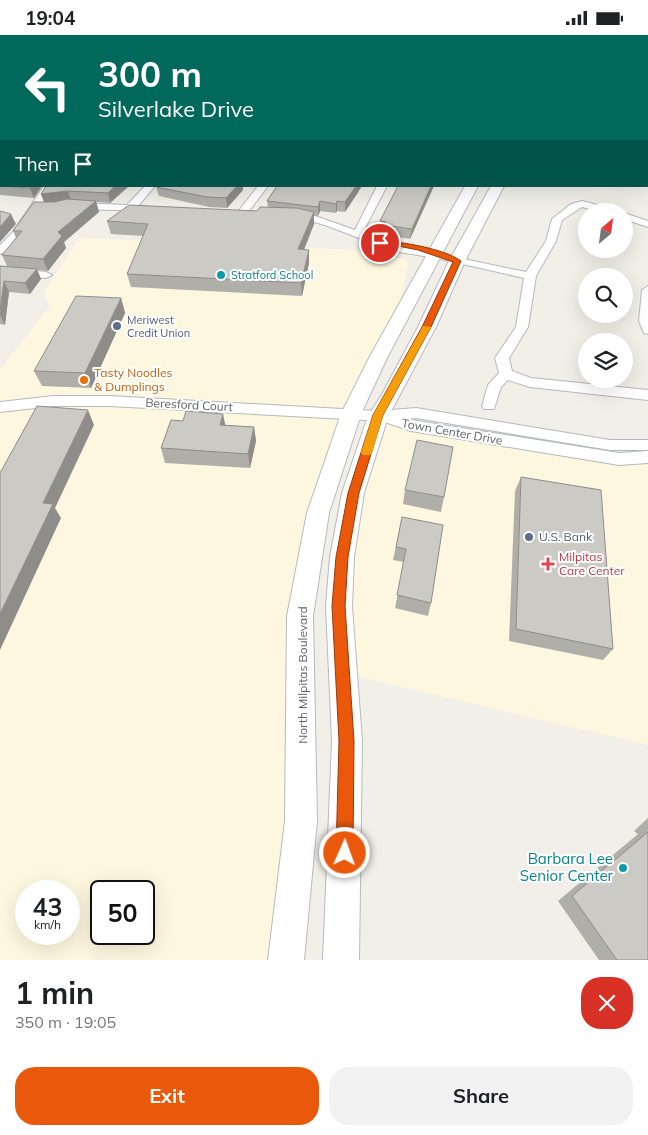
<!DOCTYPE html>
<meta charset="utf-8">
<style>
:root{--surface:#fff;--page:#f2f2f2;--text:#202124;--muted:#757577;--accent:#ea580c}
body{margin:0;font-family:Mulish,sans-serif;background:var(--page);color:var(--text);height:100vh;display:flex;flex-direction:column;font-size:19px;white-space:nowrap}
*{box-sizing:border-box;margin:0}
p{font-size:16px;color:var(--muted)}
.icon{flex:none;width:28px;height:28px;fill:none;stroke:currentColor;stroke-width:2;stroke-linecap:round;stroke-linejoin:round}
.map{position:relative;height:925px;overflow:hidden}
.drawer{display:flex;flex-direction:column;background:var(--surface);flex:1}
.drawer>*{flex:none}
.banner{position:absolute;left:0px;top:0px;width:649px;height:152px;box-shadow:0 5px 20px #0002;background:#00695c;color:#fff;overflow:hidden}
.needle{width:32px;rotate:29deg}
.buttons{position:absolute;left:578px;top:168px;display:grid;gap:10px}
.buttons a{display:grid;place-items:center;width:55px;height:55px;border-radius:50%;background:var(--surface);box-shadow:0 5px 20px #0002;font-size:25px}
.speed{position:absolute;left:15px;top:845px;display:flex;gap:10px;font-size:25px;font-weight:700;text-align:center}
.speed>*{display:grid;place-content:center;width:65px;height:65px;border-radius:50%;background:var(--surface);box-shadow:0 5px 20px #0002;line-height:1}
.speed small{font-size:12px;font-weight:400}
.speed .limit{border:2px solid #111;border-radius:8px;background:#fff;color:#111}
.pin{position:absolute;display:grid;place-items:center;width:42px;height:42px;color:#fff;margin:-21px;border:2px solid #fff;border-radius:50%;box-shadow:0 1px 5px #0007}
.me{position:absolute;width:55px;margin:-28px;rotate:2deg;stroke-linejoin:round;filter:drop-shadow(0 0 4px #0008)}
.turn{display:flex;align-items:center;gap:18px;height:105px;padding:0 15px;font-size:22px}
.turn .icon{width:65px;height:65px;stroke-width:2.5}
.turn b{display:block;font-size:35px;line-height:42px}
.then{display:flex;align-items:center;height:48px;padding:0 15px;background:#0003;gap:10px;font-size:19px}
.round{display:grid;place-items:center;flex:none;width:52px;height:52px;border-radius:20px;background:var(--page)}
.head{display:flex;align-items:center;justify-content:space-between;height:85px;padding:0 15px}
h1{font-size:30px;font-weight:700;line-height:38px}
.button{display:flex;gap:10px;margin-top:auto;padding:10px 15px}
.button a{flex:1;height:58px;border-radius:20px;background:var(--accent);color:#fff;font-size:20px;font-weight:700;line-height:58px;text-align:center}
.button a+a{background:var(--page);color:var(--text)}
.status{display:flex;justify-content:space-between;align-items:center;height:35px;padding:0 25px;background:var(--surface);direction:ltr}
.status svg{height:14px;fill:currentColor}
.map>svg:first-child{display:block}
</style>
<div class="status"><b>19:04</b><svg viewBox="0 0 49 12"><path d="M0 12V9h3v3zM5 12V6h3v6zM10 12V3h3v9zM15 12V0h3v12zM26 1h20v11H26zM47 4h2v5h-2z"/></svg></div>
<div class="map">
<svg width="648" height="925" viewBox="0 0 648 925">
<rect width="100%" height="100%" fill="#f1efe8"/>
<!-- commercial -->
<path fill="#fef7e0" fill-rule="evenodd" d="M 79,203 L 355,215 L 409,225 L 395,293 L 318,478 L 286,925 L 0,925 L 0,335 L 50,271 L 43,258 ZM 26,856 L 69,856 L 69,899 L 26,899 ZM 101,856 L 144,856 L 144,899 L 101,899 Z
M 378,381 L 411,391 L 648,422 L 648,710 L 343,638 L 339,571 Z"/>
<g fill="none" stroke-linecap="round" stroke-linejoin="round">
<!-- street casing -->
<g stroke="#b5b8bc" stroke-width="2">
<path id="street" d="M 220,0 L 228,0 L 229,1 L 221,1 Z
M 319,0 L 329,0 L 330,1 L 320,1 Z
M 397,0 L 405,0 L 406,1 L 398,1 Z
M 44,151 L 54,151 C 43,167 18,215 0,219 L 0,210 L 12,198 Z
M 145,151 L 155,151 L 138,171 L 150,172 L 150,176 L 76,174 L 71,171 L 76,168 L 127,170 Z
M 258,151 L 268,151 L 246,180 L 238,180 L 237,178 Z
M 377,151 L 387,151 L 366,191 L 365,199 C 384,206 407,218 426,213 L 459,223 L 526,237 L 546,206 L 552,184 L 571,169 L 582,166 L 613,174 L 614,176 L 598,176 L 582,172 L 562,185 L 556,206 L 536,241 L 528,292 L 509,323 L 512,336 L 531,343 L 648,355 L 648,365 L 530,352 L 508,345 L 501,352 L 494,374 L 484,374 L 482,371 L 488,350 L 499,338 L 495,323 L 516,292 L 524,243 L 436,223 L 393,216 L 325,190 L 288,180 L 293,177 L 315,181 L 355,195 Z
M 624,178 L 648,186 L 648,192 L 624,184 Z
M 0,233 L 46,237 L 52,240 L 46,243 L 0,239 Z
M 648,251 L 648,299 L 644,298 L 639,286 L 642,255 Z
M 53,361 L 110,361 L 378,376 L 416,373 L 610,405 L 648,405 L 648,415 L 610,415 L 416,383 L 405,384 L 619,418 L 648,416 L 648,428 L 619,430 L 411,396 L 382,386 L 110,371 L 53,371 L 0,377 L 0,367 Z"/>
</g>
<!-- secondary casing -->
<g stroke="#b6babf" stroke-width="2">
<path id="secondary" d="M 465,151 L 478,151 L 387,323 L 361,379 L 329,478 L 313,581 L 317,786 L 304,925 L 268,925 L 285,786 L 287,581 L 307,478 L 341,379 L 369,323 Z
M 491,151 L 504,151 L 465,226 L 436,292 L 388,382 L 364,458 L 354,522 L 352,571 L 362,706 L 359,925 L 323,925 L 332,706 L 326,571 L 330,522 L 342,458 L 368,381 L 381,361 L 418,292 L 449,226 Z"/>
</g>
<!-- street -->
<use href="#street" fill="#fff" fill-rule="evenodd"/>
<!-- secondary -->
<use href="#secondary" fill="#fff" fill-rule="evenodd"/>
<!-- rail -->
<path stroke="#b6b7b8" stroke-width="2" stroke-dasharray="0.5 2.5" stroke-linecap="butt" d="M 49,1 L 51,0
M 69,1 L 71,0"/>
</g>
<!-- wall -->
<path fill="#afaea9" d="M 416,0 L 648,0 L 648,114 L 648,1 L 419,1 Z
M 0,72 L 42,151 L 34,163 L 0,160 Z
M 129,151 L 110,168 L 96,167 L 99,177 L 64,207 L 66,213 L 48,236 L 37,235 L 41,244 L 30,259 L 9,257 L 5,290 L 0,289 L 0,231 L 7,231 L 2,220 L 16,203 L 13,196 L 44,167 L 41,159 Z
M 398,151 L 434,151 L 410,204 L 384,200 L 384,197 L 379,196 L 380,186 Z
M 156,152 L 243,155 L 227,173 L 209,172 L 159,161 Z
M 359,156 L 345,177 L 337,176 L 336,178 L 320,176 L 318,181 L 314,181 L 314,189 L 304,215 L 309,215 L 309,228 L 302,261 L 131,252 L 127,239 L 143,201 L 111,199 L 107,186 L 257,176 L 268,172 L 267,166 Z
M 121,263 L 125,278 L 91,353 L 42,351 L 34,336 Z
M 225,390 L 254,392 L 256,406 L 250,433 L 165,428 L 161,413 Z
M 521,442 L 613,614 L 603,625 L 509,606 L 515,456 Z
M 405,455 L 444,462 L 441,477 L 403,469 Z
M 402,482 L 431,568 L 428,581 L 395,573 L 404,527 L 393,525 Z
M 648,783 L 648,925 L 599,925 L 558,866 L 638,799 L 634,796 Z"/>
<!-- shaded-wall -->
<path fill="#8f8d8a" d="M 1,15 L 1,34 L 0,35 L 0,16 Z
M 31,151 L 42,151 L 34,163 L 30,153 Z
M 115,151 L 129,151 L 110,168 L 108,158 Z
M 237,151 L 243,151 L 243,155 L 227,173 L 226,163 Z
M 356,151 L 362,151 L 345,177 L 345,167 Z
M 431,151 L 434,151 L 410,204 L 412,194 Z
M 68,156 L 71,166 L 45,169 L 41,159 Z
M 96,166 L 99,177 L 64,207 L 66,213 L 48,236 L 43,224 L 58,197 Z
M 320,166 L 320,176 L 318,181 L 318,172 Z
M 337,166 L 337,176 L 336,178 L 336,169 Z
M 314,177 L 314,189 L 299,227 L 298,214 Z
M 11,179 L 16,189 L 0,207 L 0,192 Z
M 309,215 L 309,228 L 302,261 L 301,248 Z
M 37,234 L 41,244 L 30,259 L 25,248 Z
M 4,246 L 9,257 L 5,290 L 0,280 Z
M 121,263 L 125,278 L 91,353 L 85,338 Z
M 88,375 L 94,390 L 55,473 L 61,483 L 0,615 L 0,579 L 43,468 Z
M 223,379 L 226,393 L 220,390 Z
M 254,392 L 256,406 L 250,433 L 248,419 Z"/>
<!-- building -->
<path fill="#cccac5" stroke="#8f8d8a" d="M 431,0 L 648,0 L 648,103 L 648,1 L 433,1 Z
M 0,8 L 1,8 L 1,15 L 0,16 Z
M 1,71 L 1,151 L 0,151 L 0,72 Z
M 4,151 L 31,151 L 30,153 Z
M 46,151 L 115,151 L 108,158 L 68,156 L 41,159 Z
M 157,151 L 237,151 L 226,163 L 207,162 L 156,152 Z
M 277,151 L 356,151 L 345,167 L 337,166 L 336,169 L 320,166 L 318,172 L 267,166 Z
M 398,151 L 431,151 L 412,194 L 384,190 L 386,187 L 380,186 Z
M 67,164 L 96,166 L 58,197 L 62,201 L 43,224 L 2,220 L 22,196 L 13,196 L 34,167 L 54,167 Z
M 129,170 L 257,176 L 260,172 L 297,173 L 314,177 L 298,214 L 309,215 L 301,248 L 127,239 L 148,189 L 107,186 Z
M 0,176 L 11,179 L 0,192 Z
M 0,231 L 37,234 L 25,248 L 4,246 L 0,275 Z
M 76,261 L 121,263 L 85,338 L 34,336 Z
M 37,371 L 88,375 L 43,468 L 53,469 L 0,579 L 0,438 Z
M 186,376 L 223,379 L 220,390 L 254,392 L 248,419 L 161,413 L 171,385 L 183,386 Z
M 417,405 L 453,412 L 444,462 L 405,455 Z
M 521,442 L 601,455 L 613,614 L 516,594 Z
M 402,482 L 443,490 L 431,568 L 397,560 L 406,514 L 396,512 Z
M 648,797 L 648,925 L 617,925 L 572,861 Z"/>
<!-- route -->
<path fill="#ea580c" stroke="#983908" d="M 380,206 C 400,206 445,214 461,226 L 431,292 L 383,380 L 359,458 L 348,522 L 345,571 L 354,706 L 353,818 L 351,824 L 345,826 L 339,824 L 336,818 L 339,706 L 332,571 L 336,522 L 348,458 L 373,380 L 422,292 L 453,227 L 418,215 L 394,210 L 377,210 L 377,207 Z"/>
<!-- slow -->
<path fill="#f59e0b" d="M 423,291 L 431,292 L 383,380 L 372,418 L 370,420 L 363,420 L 361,418 L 373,380 Z"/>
<!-- markers -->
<g fill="#0f9aa8" stroke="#fff" stroke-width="2">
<circle cx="221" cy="240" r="5"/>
<circle cx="623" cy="833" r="5"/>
</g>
<g fill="#5c6f8a" stroke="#fff" stroke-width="2">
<circle cx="117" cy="291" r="5"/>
<circle cx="529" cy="502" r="5"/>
</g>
<circle fill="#e8710a" stroke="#fff" stroke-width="2" cx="84" cy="345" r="5"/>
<path fill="#e0444e" stroke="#fff" stroke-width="2" d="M545.5 521.5h5v5h5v5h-5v5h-5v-5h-5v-5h5z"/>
<g text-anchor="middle" stroke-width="4" stroke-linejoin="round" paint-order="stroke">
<!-- far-culture labels -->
<g font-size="11" fill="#0d838f" stroke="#fff" text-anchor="start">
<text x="231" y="244">Stratford School</text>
</g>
<!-- far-service labels -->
<g font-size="11" fill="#4e5e75" stroke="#fff" text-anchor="start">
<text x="127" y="289">Meriwest<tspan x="127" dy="13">Credit Union</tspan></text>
</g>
<!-- food labels -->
<g font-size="12" fill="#c56008" stroke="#fff" text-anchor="start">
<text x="94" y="342">Tasty Noodles<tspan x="94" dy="14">&amp; Dumplings</tspan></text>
</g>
<!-- street labels -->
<g font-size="12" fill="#5f6368" stroke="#fff">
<text transform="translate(189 370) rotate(3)" y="4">Beresford Court</text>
<text transform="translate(452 397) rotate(10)" y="4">Town Center Drive</text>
<text transform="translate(303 640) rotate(-90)" y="4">North Milpitas Boulevard</text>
</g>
<!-- service labels -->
<g font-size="12" fill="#4e5e75" stroke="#fff" text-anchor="start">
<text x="539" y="506">U.S. Bank</text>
</g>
<!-- health labels -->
<g font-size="12" fill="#be3a42" stroke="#fff" text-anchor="start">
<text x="559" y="526">Milpitas<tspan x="559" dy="14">Care Center</tspan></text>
</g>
<!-- near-culture labels -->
<g font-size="15" fill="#0d838f" stroke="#fff" text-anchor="end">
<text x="613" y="829">Barbara Lee<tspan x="613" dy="17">Senior Center</tspan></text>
</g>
</g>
</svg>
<div class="buttons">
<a><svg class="needle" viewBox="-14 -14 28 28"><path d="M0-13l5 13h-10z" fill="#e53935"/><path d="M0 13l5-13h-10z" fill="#757577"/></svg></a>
<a><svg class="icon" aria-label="search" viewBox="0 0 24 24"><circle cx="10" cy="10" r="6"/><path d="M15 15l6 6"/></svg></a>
<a><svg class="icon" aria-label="layers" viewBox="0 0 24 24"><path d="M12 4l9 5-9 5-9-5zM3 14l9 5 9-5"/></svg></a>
</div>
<div class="speed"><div>43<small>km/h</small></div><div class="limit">50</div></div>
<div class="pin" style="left:380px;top:208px;background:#d93025"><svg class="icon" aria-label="arrive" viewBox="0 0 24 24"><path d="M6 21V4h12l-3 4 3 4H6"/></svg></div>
<svg class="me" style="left:345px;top:818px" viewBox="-20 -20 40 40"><circle r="17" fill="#ea580c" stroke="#fff" stroke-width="3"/><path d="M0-11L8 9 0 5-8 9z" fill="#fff"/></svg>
<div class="banner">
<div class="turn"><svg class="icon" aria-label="left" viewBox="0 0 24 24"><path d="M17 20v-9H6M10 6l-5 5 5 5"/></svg><div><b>300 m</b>Silverlake Drive</div></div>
<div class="then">Then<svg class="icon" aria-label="arrive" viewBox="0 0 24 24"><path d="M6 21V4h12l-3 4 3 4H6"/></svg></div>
</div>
</div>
<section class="drawer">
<div class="head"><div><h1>1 min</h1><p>350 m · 19:05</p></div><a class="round" style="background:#d93025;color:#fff"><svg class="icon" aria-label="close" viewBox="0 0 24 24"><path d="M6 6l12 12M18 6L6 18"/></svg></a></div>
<div class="button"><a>Exit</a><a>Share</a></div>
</section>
